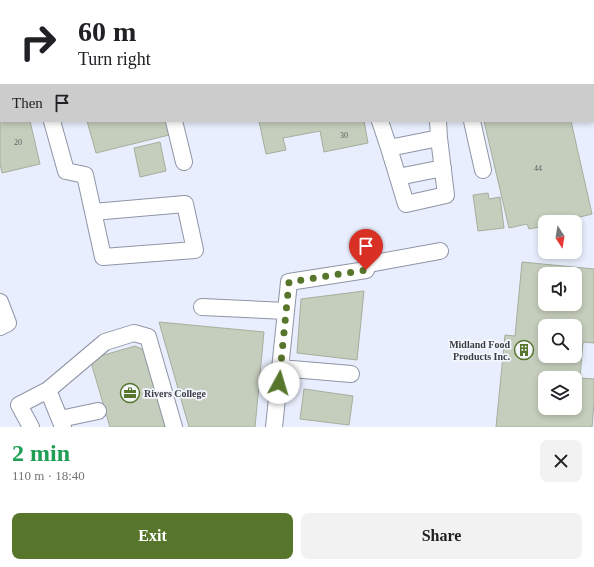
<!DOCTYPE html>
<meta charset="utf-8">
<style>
:root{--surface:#fff;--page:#f2f2f2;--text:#202124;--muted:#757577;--accent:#57762b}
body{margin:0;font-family:Georgia,serif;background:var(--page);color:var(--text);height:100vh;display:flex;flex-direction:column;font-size:15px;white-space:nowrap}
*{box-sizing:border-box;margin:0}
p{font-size:13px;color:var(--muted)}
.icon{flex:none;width:22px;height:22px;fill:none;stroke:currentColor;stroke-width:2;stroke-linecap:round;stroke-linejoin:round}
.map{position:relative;height:427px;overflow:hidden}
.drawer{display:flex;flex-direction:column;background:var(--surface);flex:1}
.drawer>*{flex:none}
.hud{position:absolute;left:0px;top:0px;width:594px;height:122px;box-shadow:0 2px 6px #0003;background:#fff;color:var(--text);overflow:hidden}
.needle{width:26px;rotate:168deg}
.tools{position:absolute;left:538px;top:215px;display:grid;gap:8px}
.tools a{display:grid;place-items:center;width:44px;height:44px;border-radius:8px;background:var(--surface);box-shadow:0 2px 6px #0003;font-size:20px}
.pin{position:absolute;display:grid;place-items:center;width:34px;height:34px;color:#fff;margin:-41px -17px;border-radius:50% 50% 50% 0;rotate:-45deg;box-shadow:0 0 4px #0007}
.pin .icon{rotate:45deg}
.me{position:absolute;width:44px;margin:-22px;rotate:6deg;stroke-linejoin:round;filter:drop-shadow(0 0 3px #0008)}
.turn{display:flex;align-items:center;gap:14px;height:84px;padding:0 12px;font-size:18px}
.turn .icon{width:52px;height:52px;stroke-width:2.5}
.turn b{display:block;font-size:28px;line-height:34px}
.then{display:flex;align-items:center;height:38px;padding:0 12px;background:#0003;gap:8px;font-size:15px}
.round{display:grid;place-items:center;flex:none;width:42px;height:42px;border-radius:8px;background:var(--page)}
.headline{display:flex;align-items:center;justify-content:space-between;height:68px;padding:0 12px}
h1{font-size:24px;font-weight:700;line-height:30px;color:#1e9e55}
.primary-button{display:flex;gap:8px;margin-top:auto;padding:8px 12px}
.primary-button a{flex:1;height:46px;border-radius:8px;background:var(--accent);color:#fff;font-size:16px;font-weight:700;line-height:46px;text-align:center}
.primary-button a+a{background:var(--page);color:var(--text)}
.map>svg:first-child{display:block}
</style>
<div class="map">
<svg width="594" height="427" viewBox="0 0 594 427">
<rect width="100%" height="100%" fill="#f3f6fd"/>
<!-- built -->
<path fill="#e8eefd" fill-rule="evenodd" d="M 0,0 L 594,0 L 594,427 L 0,427 ZM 1,1 L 593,1 L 593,121 L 1,121 ZM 545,222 L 575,222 L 575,252 L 545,252 ZM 545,274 L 575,274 L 575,304 L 545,304 ZM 545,326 L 575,326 L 575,356 L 545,356 ZM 545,378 L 575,378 L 575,408 L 545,408 Z"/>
<!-- building -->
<path fill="#c5cdbc" stroke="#a6ae9d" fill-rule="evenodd" d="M 581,0 L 594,0 L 594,55 L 593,1 Z
M 0,86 L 1,86 L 1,121 L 30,121 L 40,164 L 2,173 L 0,164 Z
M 87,121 L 166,121 L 169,135 L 96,153 Z
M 259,121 L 364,121 L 368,143 L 324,152 L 320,131 L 283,138 L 286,150 L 266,154 Z
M 484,121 L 571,121 L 592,214 L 560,222 L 545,222 L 545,226 L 529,229 L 527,224 L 509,228 Z
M 160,142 L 166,171 L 140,177 L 134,148 Z
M 488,193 L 489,199 L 500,197 L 504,228 L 478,231 L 473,195 Z
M 522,262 L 594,269 L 594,343 L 583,342 L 580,378 L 594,379 L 594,403 L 592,427 L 496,427 L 505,335 L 515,336 ZM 545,274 L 575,274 L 575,304 L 545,304 ZM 545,326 L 575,326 L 575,356 L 545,356 ZM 545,378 L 575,378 L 575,408 L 545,408 Z
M 364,291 L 357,360 L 297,353 L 301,299 Z
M 159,322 L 264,332 L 255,427 L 189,427 Z
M 135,346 L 149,352 L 170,427 L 110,427 L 90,359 Z
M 304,389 L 353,396 L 349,425 L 300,419 Z"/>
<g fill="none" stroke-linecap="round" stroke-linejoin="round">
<!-- minor casing -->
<g stroke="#8f95a6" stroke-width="18">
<path id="minor" d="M 351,0 L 351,1
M 425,0 L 425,1
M 449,0 L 449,1
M 533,0 L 533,1
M 200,1 L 204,0
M 0,50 L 1,50
M 52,121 L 66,171 L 85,175 L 103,257 L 195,250 L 185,204 L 93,212
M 174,121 L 184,162
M 380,121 L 389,148 L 439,138 L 446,195 L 406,204 L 389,148
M 438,121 L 439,138
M 472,121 L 483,170
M 398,177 L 443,168
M 0,302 L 8,323 L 0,327
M 202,307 L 286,311
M 280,368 L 351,374
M 48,390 L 63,427
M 60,419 L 98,411
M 31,427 L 19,405 L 48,390 L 105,342 L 134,333 L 148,337 L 174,427
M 274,427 L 289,282 L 366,270 L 369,264 L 440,251"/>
</g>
<!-- minor -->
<use href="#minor" stroke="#fff" stroke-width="16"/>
</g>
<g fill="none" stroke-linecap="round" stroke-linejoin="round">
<!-- route -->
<path stroke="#57762b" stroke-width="7" stroke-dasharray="0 12.6" d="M 279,383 L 289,282 L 366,270"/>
</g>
<!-- icons -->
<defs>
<g id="building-ring" transform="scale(1)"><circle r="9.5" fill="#f3f6fd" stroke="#57762b" stroke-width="1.5"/><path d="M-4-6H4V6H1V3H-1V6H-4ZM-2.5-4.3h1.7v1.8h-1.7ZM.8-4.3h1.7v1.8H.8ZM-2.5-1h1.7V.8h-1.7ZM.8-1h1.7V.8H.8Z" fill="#57762b"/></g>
<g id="office-ring" transform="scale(1)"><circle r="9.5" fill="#f3f6fd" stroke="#57762b" stroke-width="1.5"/><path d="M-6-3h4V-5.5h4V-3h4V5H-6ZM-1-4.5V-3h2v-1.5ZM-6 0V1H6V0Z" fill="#57762b"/></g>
</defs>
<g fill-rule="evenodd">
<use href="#building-ring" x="524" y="350"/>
<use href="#office-ring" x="130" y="393"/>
</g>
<g text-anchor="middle" stroke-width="3.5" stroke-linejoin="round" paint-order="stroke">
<!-- number labels -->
<g font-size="8" fill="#5d6162">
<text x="344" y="138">30</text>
<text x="18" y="145">20</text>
<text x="538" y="171">44</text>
</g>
<!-- poi labels -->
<g font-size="10" font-weight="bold" fill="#3a3d44" stroke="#f3f6fd" text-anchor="end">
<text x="510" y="348">Midland Food<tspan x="510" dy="12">Products Inc.</tspan></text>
<text x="144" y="397" text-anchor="start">Rivers College</text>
</g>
</g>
</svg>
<div class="tools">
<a><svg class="needle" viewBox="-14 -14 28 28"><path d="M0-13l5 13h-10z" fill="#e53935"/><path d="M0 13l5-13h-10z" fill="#757577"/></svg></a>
<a><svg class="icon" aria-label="sound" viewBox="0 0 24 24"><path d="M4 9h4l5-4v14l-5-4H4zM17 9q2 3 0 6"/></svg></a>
<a><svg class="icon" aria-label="search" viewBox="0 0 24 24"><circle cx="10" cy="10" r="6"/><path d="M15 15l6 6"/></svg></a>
<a><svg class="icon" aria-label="layers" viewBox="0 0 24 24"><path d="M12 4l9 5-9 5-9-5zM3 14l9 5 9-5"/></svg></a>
</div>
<div class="pin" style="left:366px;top:270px;background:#d93025"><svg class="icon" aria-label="arrive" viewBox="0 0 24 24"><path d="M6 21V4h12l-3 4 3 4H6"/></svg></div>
<svg class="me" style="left:279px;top:383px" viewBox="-20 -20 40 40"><circle r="19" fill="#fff"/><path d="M0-13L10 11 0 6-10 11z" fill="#57762b"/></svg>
<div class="hud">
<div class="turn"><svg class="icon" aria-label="right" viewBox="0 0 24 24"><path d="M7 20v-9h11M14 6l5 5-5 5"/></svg><div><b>60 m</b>Turn right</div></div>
<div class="then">Then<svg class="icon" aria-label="arrive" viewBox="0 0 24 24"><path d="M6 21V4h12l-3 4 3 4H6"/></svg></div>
</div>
</div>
<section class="drawer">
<div class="headline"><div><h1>2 min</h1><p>110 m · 18:40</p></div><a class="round"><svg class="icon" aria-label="close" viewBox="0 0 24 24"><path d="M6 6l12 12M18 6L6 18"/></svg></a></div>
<div class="primary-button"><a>Exit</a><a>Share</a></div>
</section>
